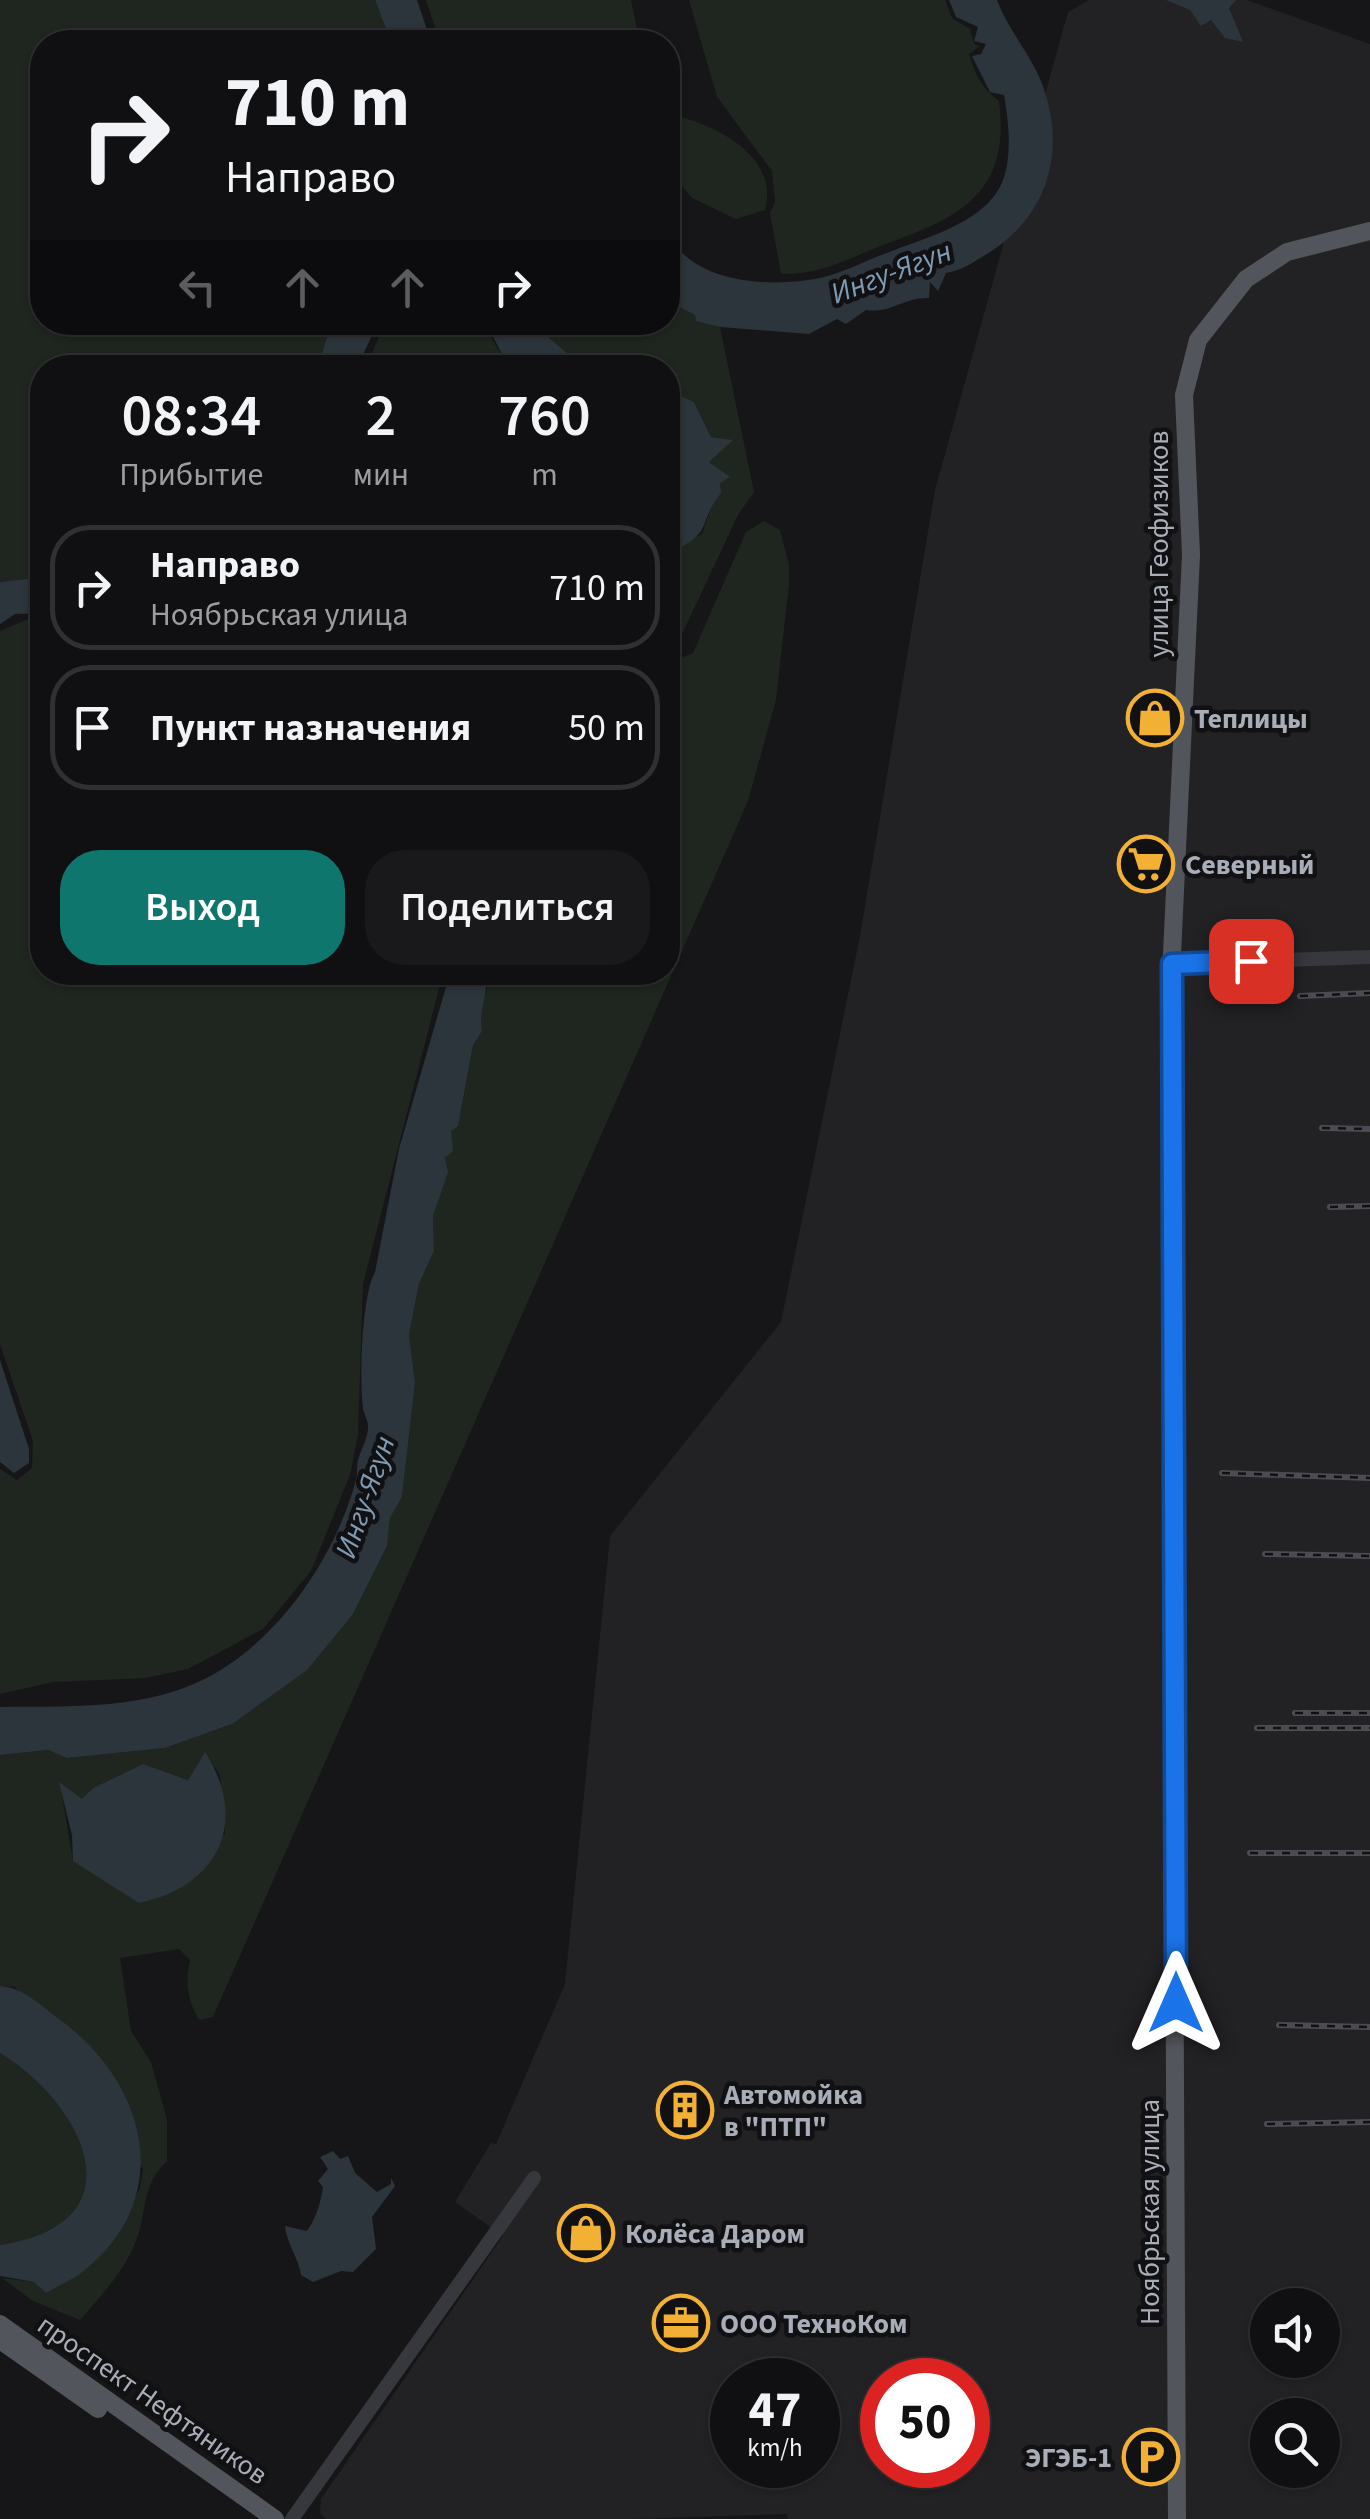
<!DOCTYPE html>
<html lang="ru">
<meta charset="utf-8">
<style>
:root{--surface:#101012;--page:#19191b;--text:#f1f3f6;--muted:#9c9d9f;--line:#303032;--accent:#0f766e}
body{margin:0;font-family:"Source Sans 3",sans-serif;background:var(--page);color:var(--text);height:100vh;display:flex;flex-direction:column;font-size:38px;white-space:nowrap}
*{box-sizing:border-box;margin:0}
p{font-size:32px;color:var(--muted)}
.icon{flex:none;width:55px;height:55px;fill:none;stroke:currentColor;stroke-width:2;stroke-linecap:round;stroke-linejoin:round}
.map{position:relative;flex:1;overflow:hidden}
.details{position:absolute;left:30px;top:355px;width:650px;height:630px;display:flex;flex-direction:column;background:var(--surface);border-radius:40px;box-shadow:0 2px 8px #0004,0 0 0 2px var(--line)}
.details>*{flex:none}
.top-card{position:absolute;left:30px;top:30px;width:650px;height:305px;border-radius:40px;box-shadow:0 2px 8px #0004,0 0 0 2px var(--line);background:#101012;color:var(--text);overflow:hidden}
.controls{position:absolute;left:1250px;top:2288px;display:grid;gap:20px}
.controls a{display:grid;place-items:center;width:90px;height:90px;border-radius:50%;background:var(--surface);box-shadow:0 2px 8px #0004,0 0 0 2px var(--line);font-size:50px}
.speed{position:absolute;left:710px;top:2358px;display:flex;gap:20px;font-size:50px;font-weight:700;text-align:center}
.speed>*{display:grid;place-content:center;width:130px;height:130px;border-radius:50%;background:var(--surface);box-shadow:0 2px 8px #0004,0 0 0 2px var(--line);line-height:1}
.speed small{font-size:25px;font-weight:400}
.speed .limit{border:15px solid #d22;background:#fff;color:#111}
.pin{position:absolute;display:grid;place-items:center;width:85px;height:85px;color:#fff;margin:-42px;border-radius:20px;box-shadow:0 5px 15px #0006}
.me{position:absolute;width:110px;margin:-55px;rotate:0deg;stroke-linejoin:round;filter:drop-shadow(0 0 8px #0008)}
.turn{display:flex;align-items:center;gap:35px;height:210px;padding:0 30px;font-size:45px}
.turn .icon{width:130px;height:130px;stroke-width:2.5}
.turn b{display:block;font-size:70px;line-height:85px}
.lanes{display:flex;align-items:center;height:95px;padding:0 30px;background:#0003;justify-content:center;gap:50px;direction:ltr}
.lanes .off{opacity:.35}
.eta{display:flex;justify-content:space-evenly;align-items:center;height:170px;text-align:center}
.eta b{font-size:60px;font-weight:600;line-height:70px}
.action{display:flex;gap:20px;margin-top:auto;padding:20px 30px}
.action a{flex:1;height:115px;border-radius:40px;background:var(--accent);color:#fff;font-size:40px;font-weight:600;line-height:115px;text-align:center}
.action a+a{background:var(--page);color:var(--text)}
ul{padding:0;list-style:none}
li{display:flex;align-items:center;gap:30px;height:125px;margin:0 20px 15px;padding:0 10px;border:5px solid var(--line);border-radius:40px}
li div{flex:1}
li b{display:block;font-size:38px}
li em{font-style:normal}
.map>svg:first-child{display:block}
</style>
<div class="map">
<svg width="1370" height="2519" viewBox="0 0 1370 2519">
<rect width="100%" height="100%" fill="#161618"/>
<!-- built -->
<path fill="#222225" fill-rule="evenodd" d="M 1089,0 L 1247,0 L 1370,44 L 1370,2519 L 788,2519 L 787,2514 L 630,2519 L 326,2519 L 320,2513 L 321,2499 L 503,2236 L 455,2202 L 491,2143 L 496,2144 L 565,1984 L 610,1536 L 781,1322 L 860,936 L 935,490 L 1068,12 ZM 1268,2305 L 1322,2305 L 1322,2360 L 1268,2360 ZM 732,2380 L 818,2380 L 818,2465 L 732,2465 ZM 882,2380 L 968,2380 L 968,2465 L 882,2465 ZM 1268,2415 L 1322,2415 L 1322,2470 L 1268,2470 Z"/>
<!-- green -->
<path fill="#1e261f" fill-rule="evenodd" d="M 0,0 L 375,0 L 391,42 L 42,42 L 42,322 L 331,323 L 318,367 L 42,368 L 42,577 L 0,582 Z
M 426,0 L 631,0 L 640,42 L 440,42 Z
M 689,0 L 945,0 L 952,18 L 970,29 L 974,44 L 980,46 L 969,54 C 974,73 983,90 999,101 C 1011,195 958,218 883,245 C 847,259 821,275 781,274 L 770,213 L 775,202 L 772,171 L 717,97 Z
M 668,114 C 713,123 780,155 765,210 L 736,219 L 692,198 L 679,183 L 668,164 Z
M 668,301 L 720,327 L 754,492 L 738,515 L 683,632 L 668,625 L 668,553 L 702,534 L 720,482 L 729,477 L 709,462 L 731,440 L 711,437 L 694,402 L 668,390 L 668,368 L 583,367 L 532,323 L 668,322 Z
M 385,323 L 482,323 L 509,367 L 366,367 Z
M 764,521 L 780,530 L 789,565 L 789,584 L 776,700 L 748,801 L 213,2017 L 199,2020 C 187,1999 185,1983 190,1960 L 179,1949 L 120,1958 L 131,2031 L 151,2062 L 167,2120 L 167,2161 C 138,2189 149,2215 133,2248 C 121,2275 99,2298 80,2320 L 33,2301 L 2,2278 L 34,2282 L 127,2214 L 140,2188 L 143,2169 L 15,1987 L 0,1986 L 0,1755 L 48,1750 L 67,1758 L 165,1748 L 232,1724 L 353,1614 L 387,1546 L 390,1518 L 402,1497 L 415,1383 L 409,1334 L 419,1284 L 434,1251 L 433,1216 L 451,1130 L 461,1112 L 473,1046 L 482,1031 L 479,1014 L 488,985 L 486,973 L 668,972 L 668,650 L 683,657 L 693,653 L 746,532 ZM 205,1753 L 220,1775 L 225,1834 L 73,1861 L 60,1783 L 82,1800 L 93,1788 L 143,1764 L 188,1780 Z
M 26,620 L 42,621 L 42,972 L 443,973 L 363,1284 L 358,1435 L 350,1475 L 311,1571 L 263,1629 L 188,1669 L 145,1678 L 53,1682 L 0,1694 L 0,1469 L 17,1480 L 32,1468 L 33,1441 L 0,1344 L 0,631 Z
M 0,2053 C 86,2106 141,2224 0,2245 Z"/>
<!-- water -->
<path fill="#2c353c" d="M 375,0 L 417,0 L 431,42 L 391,42 Z
M 949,0 L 997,0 C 1008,29 1029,53 1041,81 C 1068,149 1048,217 987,254 C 972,263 963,270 946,273 L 938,291 L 930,282 L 929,298 C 904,297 890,314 866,310 L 846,324 L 837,319 L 809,334 L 720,327 L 696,321 L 695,315 L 668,301 L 668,235 C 695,284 771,288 820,278 C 844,273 868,259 892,251 C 926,238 976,224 997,192 C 1014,167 1009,122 1004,95 L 990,92 L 972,56 L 981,54 L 986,44 L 974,41 L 978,27 L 956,17 Z
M 1166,0 L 1236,0 L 1229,8 L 1243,42 L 1225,38 L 1211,20 L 1201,26 L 1190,10 Z
M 331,323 L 378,323 L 357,367 L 318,367 Z
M 486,323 L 532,323 L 583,367 L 516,365 L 503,356 Z
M 668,390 L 694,402 L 711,437 L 733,440 L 709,462 L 730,477 L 720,483 L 721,493 C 696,524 716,533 668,553 Z
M 42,577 L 42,613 L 15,614 L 0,624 L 0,582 Z
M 450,973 L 486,973 C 489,993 478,1010 482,1031 L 473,1046 L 458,1126 L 451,1131 L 453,1151 L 445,1158 L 448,1172 L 433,1216 L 434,1251 L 419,1284 L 409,1334 L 415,1383 L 402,1497 L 390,1518 L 387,1546 L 353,1614 L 307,1670 L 232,1724 L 165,1748 L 67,1758 L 48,1750 L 0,1755 L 0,1707 C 64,1706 135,1710 196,1683 C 274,1648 334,1561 356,1480 C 358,1473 356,1464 359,1457 C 362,1448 367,1439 368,1429 C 369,1420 363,1414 363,1407 C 359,1379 362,1294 375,1272 L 399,1149 Z
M 0,1360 L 29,1449 L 29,1463 L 14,1473 L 0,1462 Z
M 205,1752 C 250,1822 218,1887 139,1903 L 73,1861 L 72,1835 L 59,1782 L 82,1799 L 93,1788 L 143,1764 L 188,1780 Z
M 0,1986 C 23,1987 41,2006 59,2019 C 145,2081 177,2194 86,2269 C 75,2279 59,2285 46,2293 L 34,2282 L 0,2276 L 0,2245 C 141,2224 86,2106 0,2053 Z
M 333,2151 L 340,2159 L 348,2156 L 355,2173 L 377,2192 L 391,2184 L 391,2178 L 395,2186 L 372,2217 L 376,2249 L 353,2272 L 341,2271 L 313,2282 L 301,2275 C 298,2256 287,2245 285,2226 L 307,2231 C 316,2219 321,2201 323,2187 L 318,2181 L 328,2169 L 320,2157 Z"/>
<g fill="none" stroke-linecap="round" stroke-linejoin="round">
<!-- minor -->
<path stroke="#37383d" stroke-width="14" d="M 1172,964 L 1370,957
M 292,2519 L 534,2178"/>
<!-- major -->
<path stroke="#53555c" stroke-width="18" d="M 0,2324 L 275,2519
M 0,2340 L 98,2409
M 1177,2519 L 1170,996 L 1191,555 L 1184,395 L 1198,340 L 1246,279 L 1287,252 L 1370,231"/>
<!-- rail casing -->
<g stroke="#4a4c52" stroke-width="6">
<path id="rail" d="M 1300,996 L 1370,993
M 1322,1128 L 1370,1129
M 1330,1207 L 1370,1206
M 1222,1473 L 1370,1478
M 1265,1554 L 1370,1556
M 1295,1713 L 1370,1713
M 1257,1728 L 1370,1728
M 1250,1853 L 1370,1853
M 1279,2025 L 1370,2027
M 1267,2124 L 1370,2122"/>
</g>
<!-- rail -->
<use href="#rail" stroke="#111113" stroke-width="2.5" stroke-dasharray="8" stroke-linecap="butt"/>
</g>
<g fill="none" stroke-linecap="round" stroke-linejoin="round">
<!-- route casing -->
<g stroke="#114b97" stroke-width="25">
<path id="route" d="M 1176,2003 L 1172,964 L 1251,961"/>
</g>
<!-- route -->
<use href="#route" stroke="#1a73e8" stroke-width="18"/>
</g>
<!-- icons -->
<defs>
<g id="shop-ring" transform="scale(2.875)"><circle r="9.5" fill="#111113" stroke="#f2b134" stroke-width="1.5"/><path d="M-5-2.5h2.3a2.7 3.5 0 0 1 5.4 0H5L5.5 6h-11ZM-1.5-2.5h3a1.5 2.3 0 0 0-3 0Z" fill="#f2b134"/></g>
<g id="supermarket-ring" transform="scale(2.875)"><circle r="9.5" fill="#111113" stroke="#f2b134" stroke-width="1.5"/><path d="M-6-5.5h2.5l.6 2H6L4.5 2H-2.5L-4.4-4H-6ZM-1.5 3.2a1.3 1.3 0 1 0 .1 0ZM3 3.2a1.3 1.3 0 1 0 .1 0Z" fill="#f2b134"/></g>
<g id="building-ring" transform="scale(2.875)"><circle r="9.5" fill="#111113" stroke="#f2b134" stroke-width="1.5"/><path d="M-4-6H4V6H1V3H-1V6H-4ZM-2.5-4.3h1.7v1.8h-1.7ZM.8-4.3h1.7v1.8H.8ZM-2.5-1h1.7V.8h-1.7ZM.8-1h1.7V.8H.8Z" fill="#f2b134"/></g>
<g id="office-ring" transform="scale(2.875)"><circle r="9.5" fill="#111113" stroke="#f2b134" stroke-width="1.5"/><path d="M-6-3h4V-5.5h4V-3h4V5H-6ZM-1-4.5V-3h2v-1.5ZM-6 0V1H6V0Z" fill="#f2b134"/></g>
<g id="parking-ring" transform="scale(2.875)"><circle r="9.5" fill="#111113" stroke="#f2b134" stroke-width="1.5"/><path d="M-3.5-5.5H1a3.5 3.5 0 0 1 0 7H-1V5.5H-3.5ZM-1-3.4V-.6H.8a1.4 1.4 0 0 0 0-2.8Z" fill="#f2b134"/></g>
</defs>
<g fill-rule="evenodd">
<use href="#shop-ring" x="1155" y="718"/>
<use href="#supermarket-ring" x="1146" y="864"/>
<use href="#building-ring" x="685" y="2110"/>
<use href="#shop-ring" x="586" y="2233"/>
<use href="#office-ring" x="681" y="2323"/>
<use href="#parking-ring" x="1151" y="2457"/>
</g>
<g text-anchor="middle" stroke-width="9" stroke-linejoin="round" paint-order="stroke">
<!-- street labels -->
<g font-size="28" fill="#a8adb8" stroke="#111113">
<text transform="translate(1158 544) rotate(-90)" y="10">улица Геофизиков</text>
<text transform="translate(1149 2212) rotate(-90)" y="10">Ноябрьская улица</text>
<text transform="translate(153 2399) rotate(35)" y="10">проспект Нефтяников</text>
</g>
<!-- poi labels -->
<g font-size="28" font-weight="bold" fill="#a8adb8" stroke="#111113" text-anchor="start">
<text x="1194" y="728">Теплицы</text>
<text x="1185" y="874">Северный</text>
<text x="724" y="2104">Автомойка<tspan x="724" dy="32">в "ПТП"</tspan></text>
<text x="625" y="2243">Колёса Даром</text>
<text x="720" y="2333">ООО ТехноКом</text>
<text x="1112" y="2467" text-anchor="end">ЭГЭБ-1</text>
</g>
<!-- water labels -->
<g font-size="30" font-style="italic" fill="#7f9bb3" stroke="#111113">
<text transform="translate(891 272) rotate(-21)" y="10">Ингу-Ягун</text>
<text transform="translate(365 1497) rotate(-71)" y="10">Ингу-Ягун</text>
</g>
</g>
</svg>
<div class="controls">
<a><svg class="icon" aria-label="sound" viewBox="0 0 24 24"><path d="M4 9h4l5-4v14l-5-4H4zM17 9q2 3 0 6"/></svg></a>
<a><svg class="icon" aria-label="search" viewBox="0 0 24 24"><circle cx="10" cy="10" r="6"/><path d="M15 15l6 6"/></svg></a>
</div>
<div class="speed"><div>47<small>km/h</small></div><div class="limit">50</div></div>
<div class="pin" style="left:1251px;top:961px;background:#d93025"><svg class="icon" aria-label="arrive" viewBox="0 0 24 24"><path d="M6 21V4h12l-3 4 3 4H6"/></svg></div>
<svg class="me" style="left:1176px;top:2003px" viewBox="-20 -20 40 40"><path d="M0-17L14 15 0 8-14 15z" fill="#1a73e8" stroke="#fff" stroke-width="4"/></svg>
<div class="top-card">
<div class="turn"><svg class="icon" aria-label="right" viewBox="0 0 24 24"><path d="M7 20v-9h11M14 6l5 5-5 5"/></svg><div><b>710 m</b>Направо</div></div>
<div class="lanes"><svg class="icon off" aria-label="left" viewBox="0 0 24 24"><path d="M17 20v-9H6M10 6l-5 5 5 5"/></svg><svg class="icon off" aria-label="ahead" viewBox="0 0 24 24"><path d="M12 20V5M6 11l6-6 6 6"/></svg><svg class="icon off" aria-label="ahead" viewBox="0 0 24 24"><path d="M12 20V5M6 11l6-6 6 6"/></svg><svg class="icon" aria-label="right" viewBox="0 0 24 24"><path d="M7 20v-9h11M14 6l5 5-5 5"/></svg></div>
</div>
<section class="details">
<div class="eta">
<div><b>08:34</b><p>Прибытие</p></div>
<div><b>2</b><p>мин</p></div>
<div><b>760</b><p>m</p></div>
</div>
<ul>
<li><svg class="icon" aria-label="right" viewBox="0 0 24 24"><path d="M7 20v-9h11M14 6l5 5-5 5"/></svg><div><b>Направо</b><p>Ноябрьская улица</p></div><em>710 m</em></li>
<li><svg class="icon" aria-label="arrive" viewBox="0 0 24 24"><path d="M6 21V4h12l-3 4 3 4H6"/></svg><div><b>Пункт назначения</b></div><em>50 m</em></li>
</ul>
<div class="action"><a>Выход</a><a>Поделиться</a></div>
</section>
</div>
